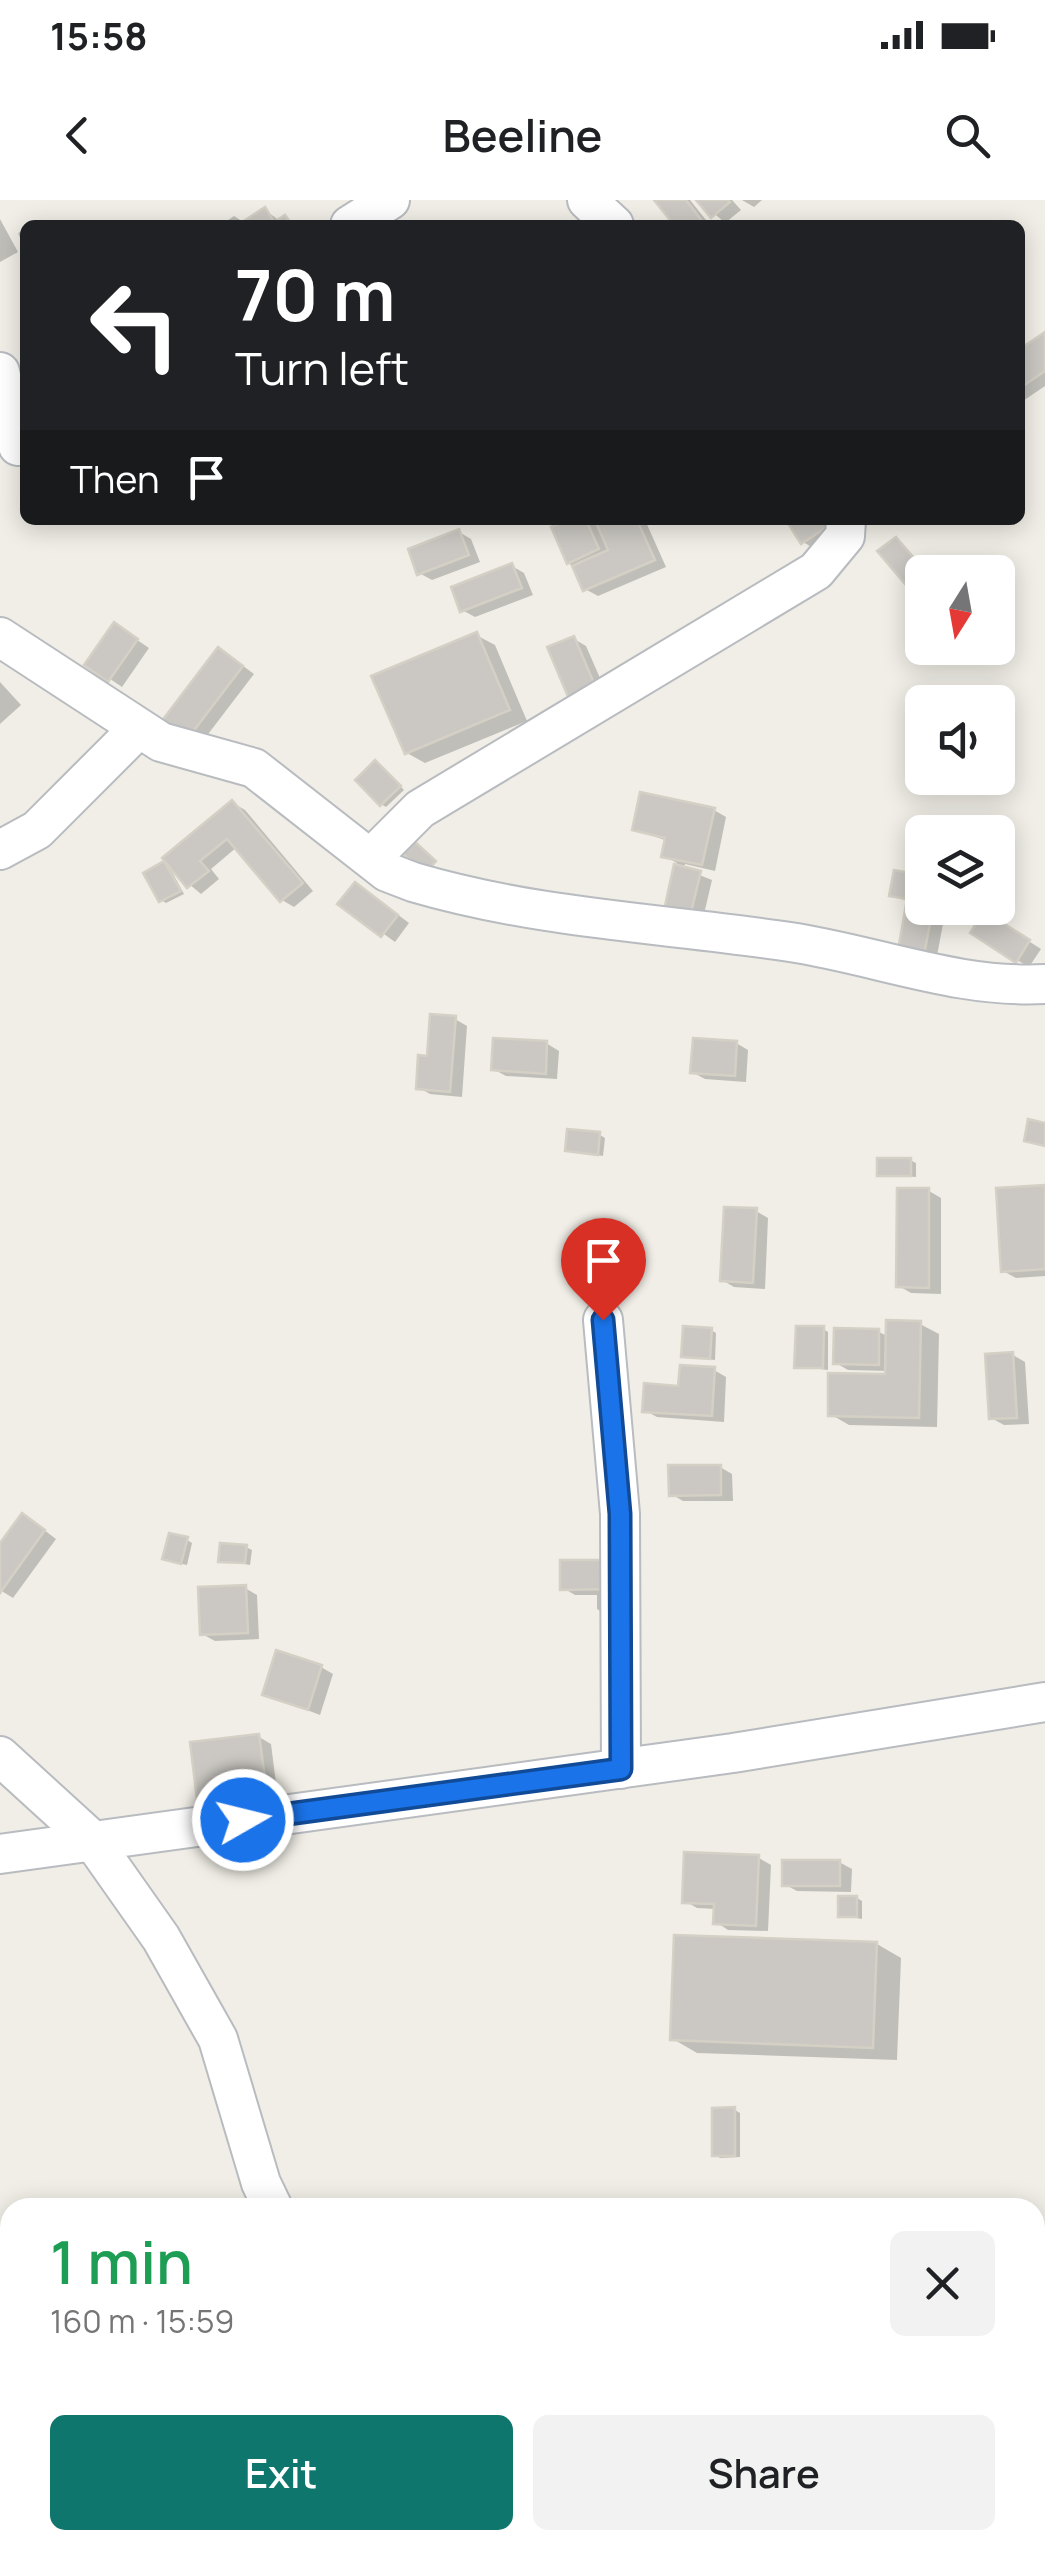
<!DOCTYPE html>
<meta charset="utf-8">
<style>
:root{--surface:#fff;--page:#f2f2f2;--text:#202124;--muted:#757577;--accent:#0f766e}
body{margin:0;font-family:Manrope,sans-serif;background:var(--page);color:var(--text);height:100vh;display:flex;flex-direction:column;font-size:38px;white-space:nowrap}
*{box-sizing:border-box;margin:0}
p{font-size:32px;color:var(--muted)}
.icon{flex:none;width:55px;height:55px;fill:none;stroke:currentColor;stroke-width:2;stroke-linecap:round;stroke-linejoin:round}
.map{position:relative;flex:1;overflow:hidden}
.panel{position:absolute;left:0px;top:1998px;width:1045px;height:352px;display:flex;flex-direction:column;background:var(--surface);border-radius:30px 30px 0 0;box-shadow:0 5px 25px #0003}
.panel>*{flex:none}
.top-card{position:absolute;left:20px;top:20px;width:1005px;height:305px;border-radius:15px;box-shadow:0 5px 25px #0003;background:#202124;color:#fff;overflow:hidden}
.needle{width:65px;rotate:191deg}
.controls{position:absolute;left:905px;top:355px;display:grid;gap:20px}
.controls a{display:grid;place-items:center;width:110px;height:110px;border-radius:15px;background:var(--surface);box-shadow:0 5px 25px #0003;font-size:50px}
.pin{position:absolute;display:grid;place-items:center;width:85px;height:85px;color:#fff;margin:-102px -42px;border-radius:50% 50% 50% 0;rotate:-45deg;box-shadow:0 0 10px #0007}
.pin .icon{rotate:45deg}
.me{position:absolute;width:110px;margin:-55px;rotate:82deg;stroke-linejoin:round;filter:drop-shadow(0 0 8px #0008)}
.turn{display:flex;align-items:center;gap:35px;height:210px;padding:0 50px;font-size:45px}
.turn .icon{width:130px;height:130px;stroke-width:2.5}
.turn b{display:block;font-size:70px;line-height:85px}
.then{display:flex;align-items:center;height:95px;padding:0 50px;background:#0003;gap:20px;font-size:38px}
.round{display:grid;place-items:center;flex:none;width:105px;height:105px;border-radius:15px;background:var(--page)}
.head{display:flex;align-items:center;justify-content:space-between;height:170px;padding:0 50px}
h1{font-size:60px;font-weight:600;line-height:75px;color:#1e9e55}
.action{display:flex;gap:20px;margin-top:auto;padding:20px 50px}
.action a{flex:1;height:115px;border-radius:15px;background:var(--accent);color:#fff;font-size:40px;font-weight:600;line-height:115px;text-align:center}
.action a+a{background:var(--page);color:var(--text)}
.status{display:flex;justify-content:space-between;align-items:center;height:70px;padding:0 50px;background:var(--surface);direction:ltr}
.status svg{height:28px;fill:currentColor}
header{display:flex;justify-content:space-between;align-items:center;height:130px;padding:0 50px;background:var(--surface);font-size:45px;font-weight:600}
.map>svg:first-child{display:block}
</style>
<div class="status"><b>15:58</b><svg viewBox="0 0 49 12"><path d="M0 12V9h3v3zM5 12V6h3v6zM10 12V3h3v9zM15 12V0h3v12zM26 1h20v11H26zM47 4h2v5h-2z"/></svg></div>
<header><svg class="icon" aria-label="back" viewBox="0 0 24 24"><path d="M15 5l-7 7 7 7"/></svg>Beeline<svg class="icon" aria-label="search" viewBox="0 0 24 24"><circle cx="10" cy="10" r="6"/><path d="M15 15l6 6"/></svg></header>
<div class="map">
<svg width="1045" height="2349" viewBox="0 0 1045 2349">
<rect width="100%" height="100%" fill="#f0eee6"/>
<!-- shadow -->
<path fill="#0003" d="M 657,0 L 690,0 L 710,25 L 677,25 Z
M 699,0 L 732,0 L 741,10 L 725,23 Z
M 742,0 L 762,0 L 754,7 Z
M 265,10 L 280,21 L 285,18 L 298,25 L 221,25 L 234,16 L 245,23 Z
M 0,19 L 18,52 L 0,62 Z
M 25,30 L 25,50 L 18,33 Z
M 1045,135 L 1045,186 L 1020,203 L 1020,152 Z
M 573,320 L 590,320 L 600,326 L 598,320 L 645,320 L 666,367 L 598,396 L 585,389 L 569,362 Z
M 789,320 L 828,320 L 837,335 L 815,349 L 803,342 Z
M 459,332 L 471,339 L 480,362 L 432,380 L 419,373 Z
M 896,340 L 930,372 L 922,372 L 922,402 L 881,352 Z
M 512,366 L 524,373 L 533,395 L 475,417 L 462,410 Z
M 127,433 L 149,448 L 122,487 L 88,464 Z
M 476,435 L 495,445 L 527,521 L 425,563 L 407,553 Z
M 574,439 L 586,446 L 607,494 L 571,497 Z
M 231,457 L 254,474 L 199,546 L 187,539 Z
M 0,482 L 21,505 L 0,524 Z
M 381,566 L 404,590 L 386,607 L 381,604 Z
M 233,603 L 245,610 L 313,691 L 294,707 L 282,700 L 237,647 L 211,669 L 219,679 L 201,694 L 170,668 L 184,694 L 166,703 L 161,700 L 147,674 L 168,662 Z
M 714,610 L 726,617 L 715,671 L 685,664 L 684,669 L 712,680 L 701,727 L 665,714 L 677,663 L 664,656 L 667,641 L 635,629 Z
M 896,673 L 922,678 L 922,708 L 946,708 L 936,761 L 913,756 L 909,702 L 891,694 Z
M 368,692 L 409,723 L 395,742 L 341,703 Z
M 997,721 L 1041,749 L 1029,767 L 1017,760 Z
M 455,819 L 467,826 L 462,897 L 430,894 L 418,887 L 429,859 Z
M 546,843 L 559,851 L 557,879 L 506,876 L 493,869 Z
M 736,843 L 748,850 L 746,882 L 705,879 L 692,872 Z
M 600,935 L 605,938 L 603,956 L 567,950 Z
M 910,960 L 916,963 L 916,977 L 880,974 Z
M 1045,987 L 1045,1076 L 1016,1078 L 1003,1071 Z
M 929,991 L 941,998 L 941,1094 L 911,1093 L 899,1086 Z
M 756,1011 L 768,1018 L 765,1089 L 734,1087 L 722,1080 Z
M 920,1124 L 939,1134 L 937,1227 L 849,1225 L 830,1214 L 888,1176 L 888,1171 L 848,1170 L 836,1163 L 879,1132 L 889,1137 Z
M 823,1129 L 828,1132 L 828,1170 L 797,1166 Z
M 711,1130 L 716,1133 L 715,1160 L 683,1156 Z
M 1013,1155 L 1025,1162 L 1029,1224 L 1004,1225 L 991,1218 Z
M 714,1170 L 726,1177 L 724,1222 L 657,1217 L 644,1210 Z
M 720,1267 L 732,1274 L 733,1301 L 683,1301 L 671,1294 Z
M 35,1323 L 56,1339 L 13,1398 L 0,1390 L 0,1347 Z
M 187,1340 L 192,1343 L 187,1365 L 170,1361 Z
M 246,1347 L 252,1350 L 250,1365 L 221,1360 Z
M 615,1362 L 602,1412 L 597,1409 L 597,1395 L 575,1395 L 563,1388 Z
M 245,1388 L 257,1395 L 259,1439 L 215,1441 L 202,1434 Z
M 321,1467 L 333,1474 L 320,1515 L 265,1494 Z
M 259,1537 L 271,1544 L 278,1599 L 212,1606 L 199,1599 Z
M 759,1658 L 771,1665 L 768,1731 L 728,1730 L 716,1722 L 716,1709 L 697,1708 L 685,1701 Z
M 839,1662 L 852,1669 L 851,1692 L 797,1691 L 784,1684 Z
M 857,1698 L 862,1701 L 862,1719 L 841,1715 Z
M 877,1744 L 901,1758 L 897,1860 L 697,1853 L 673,1839 Z
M 735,1910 L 740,1913 L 740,1957 L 720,1958 L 715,1955 Z
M 671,2340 L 699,2340 L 701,2349 L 673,2349 Z
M 706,2340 L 774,2340 L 775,2345 L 711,2349 Z"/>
<!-- building -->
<path fill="#cbc8c3" stroke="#d4d0c5" stroke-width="2.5" d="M 654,0 L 686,0 L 705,25 L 674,25 Z
M 696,0 L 728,0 L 730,2 L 711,18 Z
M 265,7 L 274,22 L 285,15 L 292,25 L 244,25 L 242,22 Z
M 1045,132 L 1045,171 L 1020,188 L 1020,149 Z
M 567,320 L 586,320 L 599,349 L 567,364 L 551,327 Z
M 595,320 L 637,320 L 655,360 L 583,391 L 572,366 L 608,350 Z
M 786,320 L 822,320 L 827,327 L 801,344 Z
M 459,329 L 469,355 L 417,375 L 408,349 Z
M 896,337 L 926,372 L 922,404 L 877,351 Z
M 512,363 L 522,388 L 460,412 L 451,387 Z
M 114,422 L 138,439 L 108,482 L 84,465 Z
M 477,432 L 510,510 L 405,554 L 371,476 Z
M 574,436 L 596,488 L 569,499 L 547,447 Z
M 218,447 L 243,466 L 186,541 L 161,522 Z
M 375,560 L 401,586 L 380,606 L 355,580 Z
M 640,592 L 715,608 L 702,665 L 661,657 L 665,638 L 632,630 Z
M 232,600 L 303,683 L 280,702 L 227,639 L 200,661 L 209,671 L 187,688 L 162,658 Z
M 414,641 L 436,661 L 425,674 L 402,653 Z
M 164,661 L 181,691 L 159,702 L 143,673 Z
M 674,664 L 701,671 L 689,721 L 663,715 Z
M 894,670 L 922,675 L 922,708 L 933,708 L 924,755 L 898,750 L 907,699 L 889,696 Z
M 355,682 L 398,715 L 381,737 L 337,704 Z
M 984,711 L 1030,740 L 1016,763 L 970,733 Z
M 430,814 L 456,816 L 450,892 L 416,889 L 418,855 L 427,856 Z
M 493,838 L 547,841 L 546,874 L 491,870 Z
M 693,838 L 737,841 L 735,876 L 690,873 Z
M 1028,919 L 1045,923 L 1045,946 L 1024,941 Z
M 567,929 L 600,932 L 598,955 L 565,951 Z
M 877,958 L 911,958 L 911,976 L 877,976 Z
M 1045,985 L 1045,1069 L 1001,1072 L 996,988 Z
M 897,988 L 929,988 L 929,1088 L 896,1087 Z
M 724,1007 L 757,1008 L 753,1083 L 720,1081 Z
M 886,1120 L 921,1121 L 919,1218 L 828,1216 L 828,1173 L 885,1174 Z
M 683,1126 L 712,1128 L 710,1159 L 681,1157 Z
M 796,1126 L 824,1126 L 823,1168 L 794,1168 Z
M 834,1128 L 879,1129 L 879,1165 L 833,1164 Z
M 1013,1152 L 1017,1218 L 989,1219 L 985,1154 Z
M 680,1165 L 715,1167 L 712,1216 L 642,1212 L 644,1183 L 678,1186 Z
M 668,1265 L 721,1265 L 721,1295 L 669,1296 Z
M 22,1313 L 45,1330 L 0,1393 L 0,1343 Z
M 169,1333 L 188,1337 L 181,1364 L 162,1359 Z
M 220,1343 L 247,1345 L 245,1363 L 218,1362 Z
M 560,1360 L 615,1360 L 615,1389 L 560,1390 Z
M 246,1385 L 248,1433 L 200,1435 L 198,1387 Z
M 276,1450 L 322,1465 L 308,1510 L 262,1495 Z
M 259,1534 L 267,1593 L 197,1600 L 190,1542 Z
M 684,1652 L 759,1655 L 756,1726 L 713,1724 L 714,1704 L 682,1703 Z
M 782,1660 L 840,1660 L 840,1686 L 782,1686 Z
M 838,1696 L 857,1696 L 857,1717 L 838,1717 Z
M 674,1735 L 877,1742 L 873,1848 L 670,1840 Z
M 735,1907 L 735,1956 L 712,1956 L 712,1908 Z"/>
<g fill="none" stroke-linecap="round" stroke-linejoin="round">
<!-- minor casing -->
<g stroke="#b8bbbf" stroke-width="42">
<path id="minor" d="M 587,0 L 614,25
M 350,25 L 390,0
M 0,172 L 18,246
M 0,437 L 161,542 L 254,568 L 387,672 L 413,682 C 539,719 662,723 790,742 C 876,755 958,789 1045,784
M 0,650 L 37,630 L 139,528
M 371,658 L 420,609 L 816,371 L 845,336 L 846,320
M 603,1120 L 620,1314 L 621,1569
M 0,1556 L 92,1640 L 161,1738 L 218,1839 L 261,1983 L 273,2008
M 0,1654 L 733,1553 L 1045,1502
M 1035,2105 L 1045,2103
M 0,2166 L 10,2173
M 1035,2331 L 1045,2328
M 241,2340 L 251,2349
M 629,2349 L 630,2340
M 975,2349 L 1005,2340"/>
</g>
<!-- minor -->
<use href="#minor" stroke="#fff" stroke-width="38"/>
</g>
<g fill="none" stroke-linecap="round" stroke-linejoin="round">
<!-- route casing -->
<g stroke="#114b97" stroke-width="25">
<path id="route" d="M 243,1620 L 621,1569 L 620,1314 L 603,1120"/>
</g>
<!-- route -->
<use href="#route" stroke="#1a73e8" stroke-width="18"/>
</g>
</svg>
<div class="controls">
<a><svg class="needle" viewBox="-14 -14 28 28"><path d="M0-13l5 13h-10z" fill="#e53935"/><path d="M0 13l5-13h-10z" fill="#757577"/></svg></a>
<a><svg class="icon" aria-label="sound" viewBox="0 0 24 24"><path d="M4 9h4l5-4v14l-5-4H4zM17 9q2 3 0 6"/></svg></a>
<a><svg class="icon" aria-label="layers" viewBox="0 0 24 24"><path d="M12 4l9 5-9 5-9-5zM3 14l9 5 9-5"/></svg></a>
</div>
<div class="pin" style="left:603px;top:1120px;background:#d93025"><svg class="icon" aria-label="arrive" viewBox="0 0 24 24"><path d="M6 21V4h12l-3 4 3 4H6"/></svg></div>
<svg class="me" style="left:243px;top:1620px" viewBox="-20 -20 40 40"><circle r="17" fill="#1a73e8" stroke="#fff" stroke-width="3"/><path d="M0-11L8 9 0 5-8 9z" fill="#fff"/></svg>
<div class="top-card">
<div class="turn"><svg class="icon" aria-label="left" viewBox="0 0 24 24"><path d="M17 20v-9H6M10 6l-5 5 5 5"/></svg><div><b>70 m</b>Turn left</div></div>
<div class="then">Then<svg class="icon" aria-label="arrive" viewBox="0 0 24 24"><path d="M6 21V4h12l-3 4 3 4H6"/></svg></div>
</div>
<section class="panel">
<div class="head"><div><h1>1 min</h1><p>160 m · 15:59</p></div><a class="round"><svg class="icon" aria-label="close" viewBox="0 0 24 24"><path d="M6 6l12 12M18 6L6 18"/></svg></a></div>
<div class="action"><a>Exit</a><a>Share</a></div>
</section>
</div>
